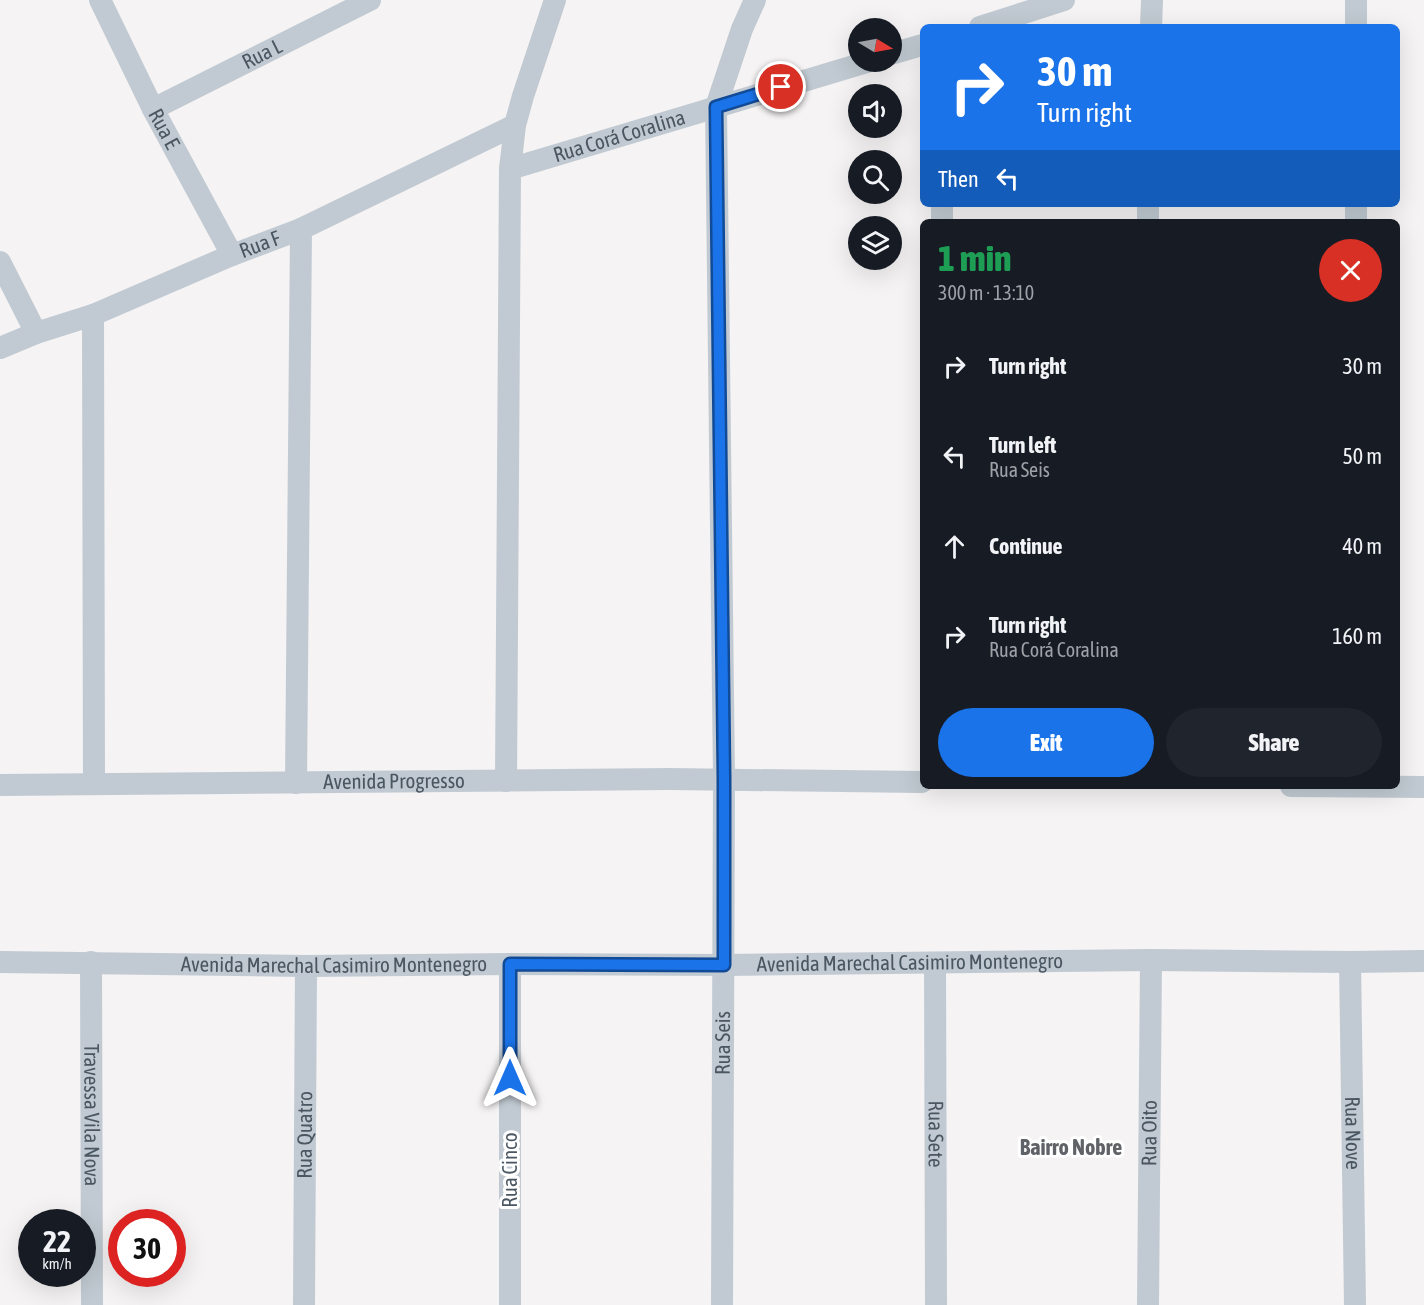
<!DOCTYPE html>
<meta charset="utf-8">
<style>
:root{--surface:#171b24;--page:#20242c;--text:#f1f3f6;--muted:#9ea1a6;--accent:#1a73e8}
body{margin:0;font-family:"Asap Condensed",sans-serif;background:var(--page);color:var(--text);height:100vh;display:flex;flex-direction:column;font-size:22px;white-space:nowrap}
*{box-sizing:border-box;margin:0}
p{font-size:20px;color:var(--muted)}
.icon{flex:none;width:33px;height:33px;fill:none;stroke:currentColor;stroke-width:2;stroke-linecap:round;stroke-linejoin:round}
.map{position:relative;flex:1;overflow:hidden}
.panel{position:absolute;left:920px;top:219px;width:480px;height:570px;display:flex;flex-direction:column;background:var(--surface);border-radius:9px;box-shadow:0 6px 24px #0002}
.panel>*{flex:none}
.hud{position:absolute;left:920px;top:24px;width:480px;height:183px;border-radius:9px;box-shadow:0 6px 24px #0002;background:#1a73e8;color:#fff;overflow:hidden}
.needle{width:39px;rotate:100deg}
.fabs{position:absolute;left:848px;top:18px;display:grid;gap:12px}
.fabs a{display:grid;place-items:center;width:54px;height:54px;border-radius:50%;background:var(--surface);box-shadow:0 6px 24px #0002;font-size:30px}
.speed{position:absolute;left:18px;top:1209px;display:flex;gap:12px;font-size:30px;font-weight:700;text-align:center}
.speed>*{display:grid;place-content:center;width:78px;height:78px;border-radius:50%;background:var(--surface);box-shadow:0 6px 24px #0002;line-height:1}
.speed small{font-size:15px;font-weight:400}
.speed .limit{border:9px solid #d22;background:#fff;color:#111}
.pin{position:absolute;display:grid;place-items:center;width:51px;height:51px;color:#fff;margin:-26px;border:3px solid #fff;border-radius:50%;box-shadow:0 2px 6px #0007}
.me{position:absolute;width:66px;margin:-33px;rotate:0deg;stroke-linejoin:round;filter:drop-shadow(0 0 4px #0008)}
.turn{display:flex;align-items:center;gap:21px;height:126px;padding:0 18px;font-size:27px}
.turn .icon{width:78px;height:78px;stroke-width:2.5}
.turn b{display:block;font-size:42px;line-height:51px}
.then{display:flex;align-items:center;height:57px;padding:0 18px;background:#0003;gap:12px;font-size:22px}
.round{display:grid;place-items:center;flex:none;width:63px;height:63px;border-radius:32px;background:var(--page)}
.headline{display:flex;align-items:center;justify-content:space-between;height:102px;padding:0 18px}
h1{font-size:36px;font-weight:800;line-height:45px;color:#1e9e55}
.primary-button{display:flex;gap:12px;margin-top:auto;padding:12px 18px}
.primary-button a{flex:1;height:69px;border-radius:36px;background:var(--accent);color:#fff;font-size:24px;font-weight:800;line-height:69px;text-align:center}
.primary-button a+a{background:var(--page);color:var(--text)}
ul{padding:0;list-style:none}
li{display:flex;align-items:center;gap:18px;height:90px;padding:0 18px}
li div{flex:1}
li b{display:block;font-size:22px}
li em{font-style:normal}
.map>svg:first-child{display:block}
</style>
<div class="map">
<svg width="1424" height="1305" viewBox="0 0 1424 1305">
<rect width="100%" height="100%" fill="#f5f3f3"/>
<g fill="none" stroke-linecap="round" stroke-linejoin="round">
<!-- minor -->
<g stroke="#c1cad2" stroke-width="22">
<path id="s1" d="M 100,0 L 153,109 L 232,255"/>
<path d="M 1356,0 L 1356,27"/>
<path d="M 980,27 L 1064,0"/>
<path d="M 1151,27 L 1152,0"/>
<path d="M 891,54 L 922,45"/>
<path id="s2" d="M 153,109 L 370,0"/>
<path id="s3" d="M 510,169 L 867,62"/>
<path d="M 1356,204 L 1356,222"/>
<path d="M 942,222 L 942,204"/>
<path d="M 1148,222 L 1148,204"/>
<path d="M 0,262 L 36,333"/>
<path d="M 93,315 L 94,784"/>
<path id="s4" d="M 0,348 L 36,333 L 93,315 L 232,255 L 301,229 L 515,125"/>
<path d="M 506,781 L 510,169 L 515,125 L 523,96 L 555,0"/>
<path d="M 296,783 L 301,229"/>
<path id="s5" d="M 0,785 L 669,779 L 922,782"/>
<path d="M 1291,786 L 1424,787"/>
<path id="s6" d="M 0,962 L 306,966 L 510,964 L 724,965 L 1151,960 L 1350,962 L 1424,961"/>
<path id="s7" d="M 91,962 L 92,1305"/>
<path id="s8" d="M 1350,962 L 1355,1305"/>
<path id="s9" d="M 935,963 L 936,1305"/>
<path d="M 510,964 L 510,1305"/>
<path id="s10" d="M 304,1305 L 306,966"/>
<path id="s11" d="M 722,1305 L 724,779 L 716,107 L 742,29 L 755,0"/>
<path id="s12" d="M 1148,1305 L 1151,960"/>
</g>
</g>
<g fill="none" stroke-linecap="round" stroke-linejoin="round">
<!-- route casing -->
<g stroke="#114b97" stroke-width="15">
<path id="route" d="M 510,1078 L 510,964 L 724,965 L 724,779 L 716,107 L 781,87"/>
</g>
<!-- route -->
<use href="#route" stroke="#1a73e8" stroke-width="10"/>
</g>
<g text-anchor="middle" stroke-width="6" stroke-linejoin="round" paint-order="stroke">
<!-- street labels -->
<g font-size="21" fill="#4a5661" stroke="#fff">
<text dy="7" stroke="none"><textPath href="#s2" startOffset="122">Rua L</textPath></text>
<text dy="7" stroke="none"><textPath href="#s1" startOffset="144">Rua E</textPath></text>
<text dy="7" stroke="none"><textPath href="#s3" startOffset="114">Rua Corá Coralina</textPath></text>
<text dy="7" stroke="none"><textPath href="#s4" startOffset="280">Rua F</textPath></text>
<text dy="7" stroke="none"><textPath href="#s5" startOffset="394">Avenida Progresso</textPath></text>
<text dy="7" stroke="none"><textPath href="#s6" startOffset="910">Avenida Marechal Casimiro Montenegro</textPath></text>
<text dy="7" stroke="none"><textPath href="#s6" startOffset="334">Avenida Marechal Casimiro Montenegro</textPath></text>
<text dy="7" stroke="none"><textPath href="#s11" startOffset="262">Rua Seis</textPath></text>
<text dy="7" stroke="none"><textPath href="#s7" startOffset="153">Travessa Vila Nova</textPath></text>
<text dy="7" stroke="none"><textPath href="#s12" startOffset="172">Rua Oito</textPath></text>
<text dy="7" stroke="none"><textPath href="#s9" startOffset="171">Rua Sete</textPath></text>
<text dy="7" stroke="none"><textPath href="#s8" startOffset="171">Rua Nove</textPath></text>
<text dy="7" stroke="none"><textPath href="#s10" startOffset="170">Rua Quatro</textPath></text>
<text transform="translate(510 1170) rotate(-90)" y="7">Rua Cinco</text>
</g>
<!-- neighbourhood labels -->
<g font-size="22" font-weight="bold" fill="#5f6368" stroke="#fff">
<text x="1071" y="1155">Bairro Nobre</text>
</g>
</g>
</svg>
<div class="fabs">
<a><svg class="needle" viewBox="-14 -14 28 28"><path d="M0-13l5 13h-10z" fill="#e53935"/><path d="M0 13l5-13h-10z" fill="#9ea1a6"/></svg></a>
<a><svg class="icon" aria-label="sound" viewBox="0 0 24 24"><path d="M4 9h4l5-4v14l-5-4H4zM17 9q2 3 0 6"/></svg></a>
<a><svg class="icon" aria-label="search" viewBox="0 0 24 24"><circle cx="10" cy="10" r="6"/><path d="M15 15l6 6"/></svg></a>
<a><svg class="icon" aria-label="layers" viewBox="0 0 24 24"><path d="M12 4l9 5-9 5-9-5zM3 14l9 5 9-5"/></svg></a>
</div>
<div class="speed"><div>22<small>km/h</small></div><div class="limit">30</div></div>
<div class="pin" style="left:781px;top:87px;background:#d93025"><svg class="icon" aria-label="arrive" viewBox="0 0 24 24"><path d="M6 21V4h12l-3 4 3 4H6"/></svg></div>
<svg class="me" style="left:510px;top:1078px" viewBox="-20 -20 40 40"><path d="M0-17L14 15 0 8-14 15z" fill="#1a73e8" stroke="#fff" stroke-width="4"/></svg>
<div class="hud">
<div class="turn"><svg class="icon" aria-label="right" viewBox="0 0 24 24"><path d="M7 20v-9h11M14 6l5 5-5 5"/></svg><div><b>30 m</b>Turn right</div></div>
<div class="then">Then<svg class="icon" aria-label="left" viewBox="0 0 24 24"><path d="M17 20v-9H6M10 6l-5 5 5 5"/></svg></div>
</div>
<section class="panel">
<div class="headline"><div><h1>1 min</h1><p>300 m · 13:10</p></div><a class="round" style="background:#d93025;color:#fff"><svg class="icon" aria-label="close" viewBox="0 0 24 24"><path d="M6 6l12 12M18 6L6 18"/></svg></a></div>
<ul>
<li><svg class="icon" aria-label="right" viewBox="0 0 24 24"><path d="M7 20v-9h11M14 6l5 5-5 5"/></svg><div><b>Turn right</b></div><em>30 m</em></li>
<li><svg class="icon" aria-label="left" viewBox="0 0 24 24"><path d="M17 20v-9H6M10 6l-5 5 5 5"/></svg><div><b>Turn left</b><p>Rua Seis</p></div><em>50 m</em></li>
<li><svg class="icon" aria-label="ahead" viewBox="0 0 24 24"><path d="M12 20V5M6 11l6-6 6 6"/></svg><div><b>Continue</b></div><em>40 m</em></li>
<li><svg class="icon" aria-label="right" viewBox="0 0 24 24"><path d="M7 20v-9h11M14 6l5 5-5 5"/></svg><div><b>Turn right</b><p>Rua Corá Coralina</p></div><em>160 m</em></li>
</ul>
<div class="primary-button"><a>Exit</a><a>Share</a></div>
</section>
</div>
